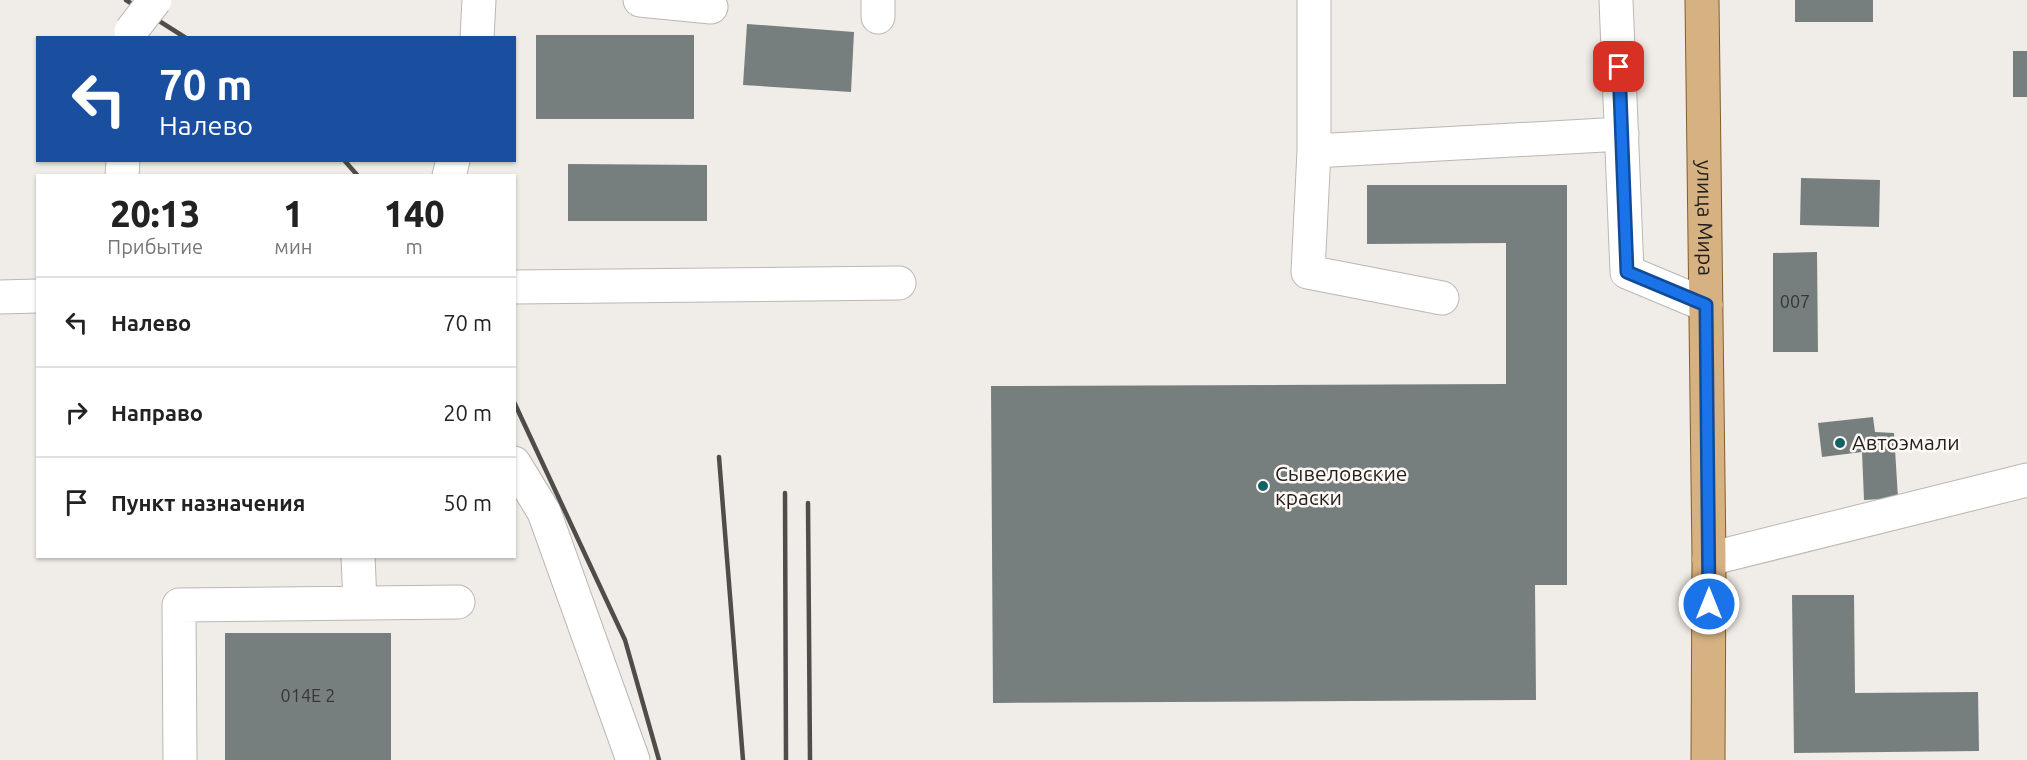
<!DOCTYPE html>
<html lang="ru">
<meta charset="utf-8">
<style>
:root{--surface:#fff;--page:#f2f2f2;--text:#222;--muted:#767676;--line:#e0e0e0}
body{margin:0;font-family:Ubuntu,sans-serif;background:var(--page);color:var(--text);height:100vh;display:flex;flex-direction:column;font-size:22px;white-space:nowrap}
*{box-sizing:border-box;margin:0}
p{font-size:20px;color:var(--muted)}
.icon{flex:none;width:33px;height:33px;fill:none;stroke:currentColor;stroke-width:2;stroke-linecap:round;stroke-linejoin:round}
.map{position:relative;flex:1;overflow:hidden}
.panel{position:absolute;left:36px;top:174px;width:480px;height:384px;display:flex;flex-direction:column;background:var(--surface);border-radius:0px;box-shadow:0 2px 4px #0004}
.panel>*{flex:none}
.hud{position:absolute;left:36px;top:36px;width:480px;height:126px;border-radius:0px;box-shadow:0 2px 4px #0004;background:#1a4fa0;color:#fff;overflow:hidden}
.pin{position:absolute;display:grid;place-items:center;width:51px;height:51px;color:#fff;margin:-26px;border-radius:12px;box-shadow:0 3px 9px #0006}
.me{position:absolute;width:66px;margin:-33px;rotate:0deg;stroke-linejoin:round;filter:drop-shadow(0 0 4px #0008)}
.turn{display:flex;align-items:center;gap:21px;height:126px;padding:0 24px;font-size:27px}
.turn .icon{width:78px;height:78px;stroke-width:2.5}
.turn b{display:block;font-size:42px;line-height:51px}
.eta{display:flex;justify-content:space-evenly;align-items:center;height:102px;text-align:center}
.eta b{font-size:36px;font-weight:800;line-height:42px}
ul{padding:0;list-style:none}
li{display:flex;align-items:center;gap:18px;height:90px;padding:0 24px;border-top:2px solid var(--line)}
li div{flex:1}
li b{display:block;font-size:22px}
li em{font-style:normal}
.map>svg:first-child{display:block}
</style>
<div class="map">
<svg width="2027" height="760" viewBox="0 0 2027 760">
<rect width="100%" height="100%" fill="#f0ece7"/>
<!-- building -->
<path fill="#777e7e" d="M 1795,0 L 1873,0 L 1873,22 L 1795,22 Z
M 747,24 L 854,32 L 851,92 L 743,85 Z
M 536,35 L 694,35 L 694,119 L 536,119 Z
M 2013,51 L 2027,51 L 2027,97 L 2013,97 Z
M 568,164 L 707,165 L 707,221 L 568,221 Z
M 1801,178 L 1880,180 L 1879,227 L 1800,225 Z
M 1367,185 L 1567,185 L 1567,585 L 1535,585 L 1536,700 L 993,703 L 991,386 L 1506,384 L 1506,243 L 1367,244 Z
M 1817,252 L 1818,352 L 1773,352 L 1773,253 Z
M 1873,417 L 1875,432 L 1894,433 L 1898,498 L 1864,500 L 1862,452 L 1822,457 L 1818,423 Z
M 1792,595 L 1854,595 L 1855,693 L 1978,692 L 1979,751 L 1794,753 Z
M 225,633 L 391,633 L 391,760 L 225,760 Z"/>
<g fill="none" stroke-linecap="round" stroke-linejoin="round">
<!-- minor casing -->
<g stroke="#bcb7b3" stroke-width="35">
<path id="minor" d="M 640,0 L 711,7
M 1616,0 L 1627,272 L 1706,305
M 878,17 L 878,0
M 477,38 L 479,0
M 1314,151 L 1314,0
M 122,176 L 123,160
M 449,176 L 453,160
M 514,287 L 899,283
M 0,297 L 38,296
M 1442,298 L 1308,272 L 1314,151 L 1622,134
M 514,463 L 544,512 L 633,760
M 358,556 L 360,603
M 1709,559 L 2027,480
M 180,760 L 179,605 L 458,602"/>
</g>
<!-- major casing -->
<g stroke="#845d29" stroke-width="35">
<g id="major">
<path id="s1" d="M 1702,0 L 1709,559 L 1708,760"/>
</g>
</g>
<!-- minor -->
<use href="#minor" stroke="#fff" stroke-width="33"/>
<!-- major -->
<use href="#major" stroke="#d6b283" stroke-width="33"/>
<!-- rail -->
<path stroke="#4f4d4a" stroke-width="4.5" d="M 126,0 L 186,38
M 344,160 L 358,176
M 514,402 L 625,640 L 659,760
M 719,457 L 743,760
M 785,493 L 786,760
M 808,503 L 810,760"/>
<!-- minor-bridge casing -->
<g stroke="#bcb7b3" stroke-width="35" stroke-linecap="butt">
<path id="minor-bridge" d="M 131,31 L 155,0"/>
</g>
<!-- minor-bridge -->
<use href="#minor-bridge" stroke="#fff" stroke-width="33"/>
</g>
<g fill="none" stroke-linecap="round" stroke-linejoin="round">
<!-- route casing -->
<g stroke="#114b97" stroke-width="15">
<path id="route" d="M 1619,67 L 1627,272 L 1706,305 L 1709,604"/>
</g>
<!-- route -->
<use href="#route" stroke="#1a73e8" stroke-width="10"/>
</g>
<!-- markers -->
<g fill="#136365" stroke="#fef9f4" stroke-width="2">
<circle cx="1840" cy="443" r="6"/>
<circle cx="1263" cy="486" r="6"/>
</g>
<g text-anchor="middle" stroke-width="5" stroke-linejoin="round" paint-order="stroke">
<!-- number labels -->
<g font-size="18" fill="#363735">
<text x="1795" y="308">007</text>
<text x="308" y="702">014Е 2</text>
</g>
<!-- street labels -->
<g font-size="21" fill="#211f1d" stroke="#fef9f4">
<text dy="7" stroke="none"><textPath href="#s1" startOffset="218">улица Мира</textPath></text>
</g>
<!-- poi labels -->
<g font-size="21" fill="#211f1d" stroke="#fef9f4" text-anchor="start">
<text x="1852" y="450">Автоэмали</text>
<text x="1275" y="481">Сывеловские<tspan x="1275" dy="24">краски</tspan></text>
</g>
</g>
</svg>
<div class="pin" style="left:1619px;top:67px;background:#d93025"><svg class="icon" aria-label="arrive" viewBox="0 0 24 24"><path d="M6 21V4h12l-3 4 3 4H6"/></svg></div>
<svg class="me" style="left:1709px;top:604px" viewBox="-20 -20 40 40"><circle r="17" fill="#1a73e8" stroke="#fff" stroke-width="3"/><path d="M0-11L8 9 0 5-8 9z" fill="#fff"/></svg>
<div class="hud">
<div class="turn"><svg class="icon" aria-label="left" viewBox="0 0 24 24"><path d="M17 20v-9H6M10 6l-5 5 5 5"/></svg><div><b>70 m</b>Налево</div></div>
</div>
<section class="panel">
<div class="eta">
<div><b>20:13</b><p>Прибытие</p></div>
<div><b>1</b><p>мин</p></div>
<div><b>140</b><p>m</p></div>
</div>
<ul>
<li><svg class="icon" aria-label="left" viewBox="0 0 24 24"><path d="M17 20v-9H6M10 6l-5 5 5 5"/></svg><div><b>Налево</b></div><em>70 m</em></li>
<li><svg class="icon" aria-label="right" viewBox="0 0 24 24"><path d="M7 20v-9h11M14 6l5 5-5 5"/></svg><div><b>Направо</b></div><em>20 m</em></li>
<li><svg class="icon" aria-label="arrive" viewBox="0 0 24 24"><path d="M6 21V4h12l-3 4 3 4H6"/></svg><div><b>Пункт назначения</b></div><em>50 m</em></li>
</ul>
</section>
</div>
